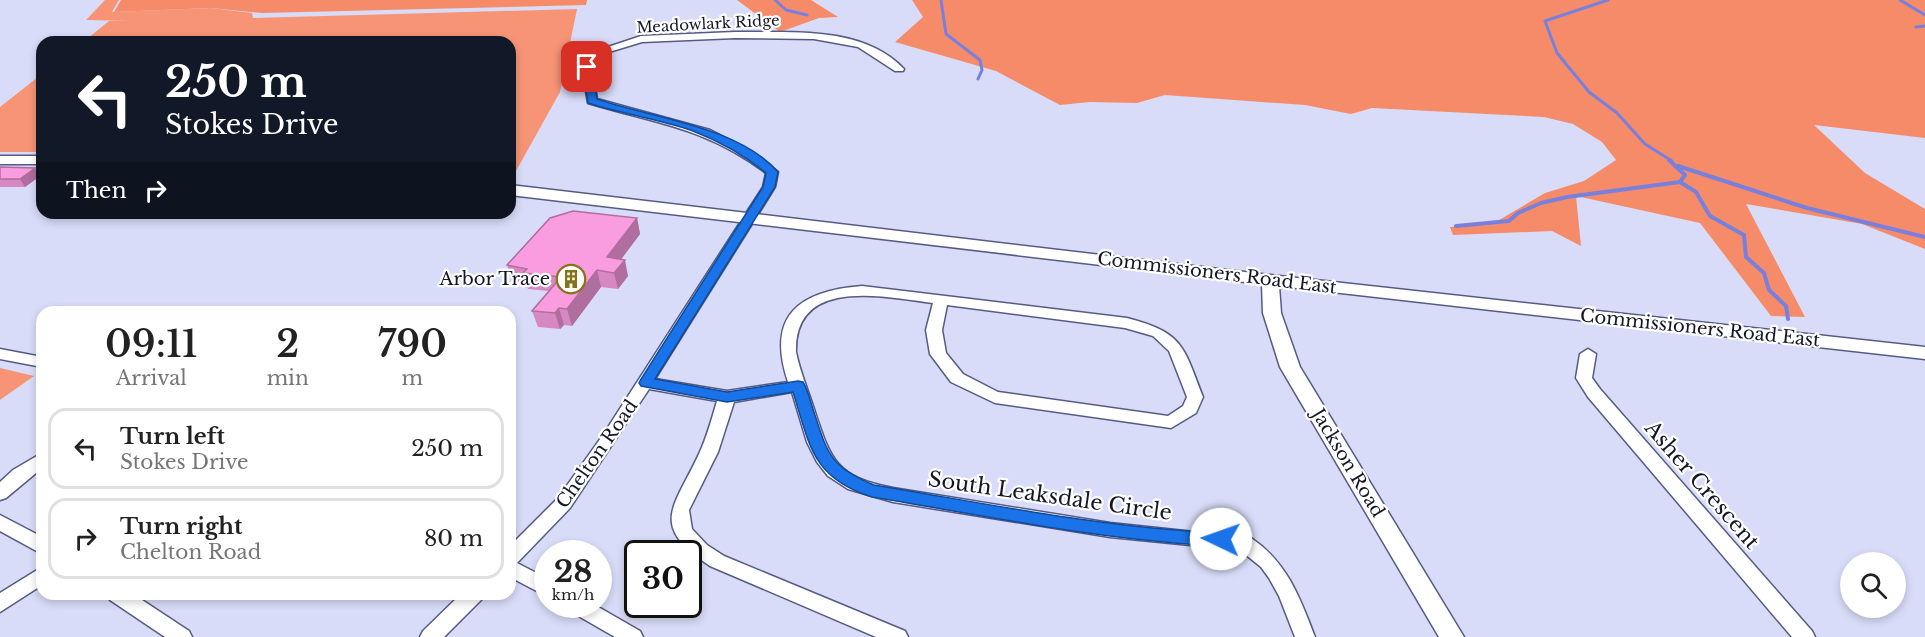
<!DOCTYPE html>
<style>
:root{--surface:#fff;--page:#f2f2f2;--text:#222;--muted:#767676;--line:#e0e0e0}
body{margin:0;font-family:"Libre Baskerville",serif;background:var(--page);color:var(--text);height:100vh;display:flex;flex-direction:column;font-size:22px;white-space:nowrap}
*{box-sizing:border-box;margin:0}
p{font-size:20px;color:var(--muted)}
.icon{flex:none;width:33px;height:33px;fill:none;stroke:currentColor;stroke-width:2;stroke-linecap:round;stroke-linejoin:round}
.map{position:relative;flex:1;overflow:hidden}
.drawer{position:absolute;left:36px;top:306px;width:480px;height:294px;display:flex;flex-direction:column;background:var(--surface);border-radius:18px;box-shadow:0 3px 9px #0003}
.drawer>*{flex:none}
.banner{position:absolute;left:36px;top:36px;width:480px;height:183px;border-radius:18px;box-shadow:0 3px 9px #0003;background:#111827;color:#fff;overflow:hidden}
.controls{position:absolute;left:1840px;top:552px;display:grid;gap:12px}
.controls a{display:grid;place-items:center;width:66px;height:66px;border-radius:50%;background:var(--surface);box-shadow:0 3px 9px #0003;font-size:30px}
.speed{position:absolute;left:534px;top:540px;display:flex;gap:12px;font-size:30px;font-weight:700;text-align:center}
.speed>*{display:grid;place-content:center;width:78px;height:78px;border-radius:50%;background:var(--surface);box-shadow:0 3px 9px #0003;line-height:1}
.speed small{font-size:15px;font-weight:400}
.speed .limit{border:3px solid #111;border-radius:9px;background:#fff;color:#111}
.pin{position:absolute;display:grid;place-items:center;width:51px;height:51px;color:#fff;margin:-26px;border-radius:12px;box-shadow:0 3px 9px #0006}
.me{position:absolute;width:66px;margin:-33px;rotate:273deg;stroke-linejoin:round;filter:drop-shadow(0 0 4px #0008)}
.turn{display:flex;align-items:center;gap:21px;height:126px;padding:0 30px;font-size:27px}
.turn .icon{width:78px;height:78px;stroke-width:2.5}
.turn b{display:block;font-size:42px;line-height:51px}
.then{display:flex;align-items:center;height:57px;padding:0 30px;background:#0003;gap:12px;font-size:22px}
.eta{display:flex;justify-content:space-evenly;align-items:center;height:102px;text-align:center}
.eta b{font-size:36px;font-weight:600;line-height:42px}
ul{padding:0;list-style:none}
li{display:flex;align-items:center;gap:18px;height:81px;margin:0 12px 9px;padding:0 18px;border:3px solid var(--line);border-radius:18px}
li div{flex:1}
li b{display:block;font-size:22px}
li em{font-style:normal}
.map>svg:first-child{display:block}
</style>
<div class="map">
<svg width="1925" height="637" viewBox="0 0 1925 637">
<rect width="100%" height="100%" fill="#d8dcf8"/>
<!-- green -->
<path fill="#f79476" d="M 105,0 L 119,0 L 112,12 L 211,8 L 252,13 L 253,18 L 577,9 L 560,92 L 511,180 L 510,42 L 83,42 L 109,21 L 130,21 L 86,20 Z
M 42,74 L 42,152 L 0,152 L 0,107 Z
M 0,368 L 34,376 L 0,400 Z"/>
<!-- forest -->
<path fill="#f68b6a" d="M 121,0 L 587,0 L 586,5 L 262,13 L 211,8 L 114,12 Z
M 737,0 L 811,0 L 838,17 L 819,18 L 780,32 Z
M 912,0 L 1925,0 L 1925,138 L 1814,125 L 1865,173 L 1925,209 L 1925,249 L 1862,224 L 1746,204 L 1805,317 L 1771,316 L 1700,223 L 1576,196 L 1581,246 L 1552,231 L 1453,235 L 1450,227 L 1494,223 L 1545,193 L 1584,181 L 1616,160 L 1602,142 L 1573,124 L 1544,117 L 1372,108 L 1351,114 L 1305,105 L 1165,95 L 1137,103 L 1090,102 L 1060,105 L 996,71 L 895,42 L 923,17 Z"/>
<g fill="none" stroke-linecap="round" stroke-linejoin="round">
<!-- stream-far1 -->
<path stroke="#7880dd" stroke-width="3" d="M 775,0 L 786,10 L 807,15
M 941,0 L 946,34 L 980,60 L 982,70 L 978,79
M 1608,0 L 1545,21 L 1557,53 L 1589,92 L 1617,113 L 1645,144 L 1672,161
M 1900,0 L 1925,15
M 1916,27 L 1925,26"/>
<!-- stream -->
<path stroke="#7880dd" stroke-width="4" d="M 1678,166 L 1807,208 L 1925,237
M 1680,182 L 1696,192 L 1710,216 L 1744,235 L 1746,257 L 1764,273 L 1769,290 L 1786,306 L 1788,319
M 1456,226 L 1509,221 L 1518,213 L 1541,203 L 1567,197 L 1680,182 L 1685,175 L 1669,160"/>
<!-- minor casing -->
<g stroke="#565b83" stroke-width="3">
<path id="minor" d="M 735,32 C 791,33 862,25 904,69 L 903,71 L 895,71 L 858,47 L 814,39 L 735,38 L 642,42 L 596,56 L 592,67 L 597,99 L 710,130 L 749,150 L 778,172 L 775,187 L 655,379 L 727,391 L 788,382 C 766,316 798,291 862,286 L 1127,318 C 1184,333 1183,346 1203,397 L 1196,413 L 1171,428 L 995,403 L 951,382 L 930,354 L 926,330 L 933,303 C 885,297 794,276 796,352 C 800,372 808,390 814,409 C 831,461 836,477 893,488 L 1110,523 L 1251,538 C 1287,562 1300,598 1315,637 L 1295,637 L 1279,596 L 1269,578 L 1261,567 L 1240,550 L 1110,537 L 893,502 L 848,489 L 828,476 L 817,462 L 807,442 L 792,392 L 734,402 L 718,452 L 689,510 L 692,529 L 707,545 L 724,556 L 905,631 L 908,637 L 876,637 L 710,566 C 648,525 674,508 699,454 C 707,437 712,418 717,401 L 649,389 L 570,508 L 517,563 L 548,579 L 548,597 L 510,577 L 510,546 L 558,498 L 603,435 L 763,187 L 766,173 C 705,127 657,124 588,103 L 582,67 L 587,54 L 641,36 ZM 947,305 L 1125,328 L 1153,336 L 1169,351 L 1187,397 L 1183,406 L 1168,416 L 998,392 L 963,374 L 946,353 L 942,330 Z
M 0,349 L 42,357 L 42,367 L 0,359 Z
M 1588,349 L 1596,354 L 1592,378 L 1600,389 L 1812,631 L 1815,637 L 1792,637 L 1588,397 L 1576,378 L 1580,354 Z
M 42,453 L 42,468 L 6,498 L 0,500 L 0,482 L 13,470 Z
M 0,515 L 42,537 L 42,554 L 0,531 Z
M 42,567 L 42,585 L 0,612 L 0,593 Z
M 107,594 L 133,594 L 189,631 L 192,637 L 165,637 L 110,600 Z
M 461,594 L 484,594 L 481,600 L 444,637 L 420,637 L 423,631 Z
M 565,604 L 593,604 L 640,631 L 643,637 L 615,637 L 568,610 Z"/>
</g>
<!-- major casing -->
<g stroke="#565b83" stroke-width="3">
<path id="major" d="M 0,156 L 42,156 L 42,164 L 0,164 Z
M 510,185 L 1270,275 L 1925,347 L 1925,359 L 1279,286 L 1281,313 L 1300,367 L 1464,637 L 1439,637 L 1280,367 L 1263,313 L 1262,284 L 510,195 Z"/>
</g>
<!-- minor -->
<use href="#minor" fill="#fff" fill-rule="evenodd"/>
<!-- major -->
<use href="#major" fill="#fff" fill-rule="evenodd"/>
</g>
<!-- wall -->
<path fill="#d787c1" d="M 0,167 L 40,176 L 25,187 L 0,187 Z
M 637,218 L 640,234 L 621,259 L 628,276 L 618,289 L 601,287 L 572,326 L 564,325 L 560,329 L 538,327 L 532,311 L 549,291 L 528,289 L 526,284 L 512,281 L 507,265 Z"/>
<!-- shaded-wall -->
<path fill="#af6e9d" d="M 35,168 L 40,176 L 25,187 L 20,179 Z
M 637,218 L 640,234 L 611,273 L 607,257 Z
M 625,260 L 628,276 L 618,289 L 614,273 Z
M 597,270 L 601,287 L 572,326 L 567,309 Z
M 559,308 L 564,325 L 560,329 L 555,313 Z"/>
<!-- building -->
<path fill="#fa9de0" stroke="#af6e9d" stroke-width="1.5" d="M 0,167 L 35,168 L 20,179 L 0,179 Z
M 573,211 L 637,218 L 607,257 L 625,260 L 614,273 L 597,270 L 567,309 L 559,308 L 555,313 L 532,311 L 561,277 L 523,273 L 527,269 L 507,265 L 550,218 Z"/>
<!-- route -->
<path fill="#1a73e8" stroke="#114b97" stroke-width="1.5" d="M 587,64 L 592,67 L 597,99 C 652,118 738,126 778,172 L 775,187 L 655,379 L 727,392 L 798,381 L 803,382 C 808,390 810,400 813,409 C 827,452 829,467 874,485 C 989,504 1104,528 1221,533 L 1227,535 L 1230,539 L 1227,544 L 1221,546 C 1104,541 988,516 872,497 C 812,478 810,446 793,392 L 727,402 L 641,386 L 639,383 L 641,379 L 763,187 L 766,173 C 744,155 719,141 693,131 C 659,119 622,114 588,103 L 582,67 Z"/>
<!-- icons -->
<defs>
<g id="building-ring" transform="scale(1.5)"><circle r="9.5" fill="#fff" stroke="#857416" stroke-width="1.5"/><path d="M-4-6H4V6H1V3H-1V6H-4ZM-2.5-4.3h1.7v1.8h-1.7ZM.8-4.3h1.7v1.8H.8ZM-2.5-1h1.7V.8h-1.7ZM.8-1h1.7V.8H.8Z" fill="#857416"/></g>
</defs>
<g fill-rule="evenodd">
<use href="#building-ring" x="571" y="279"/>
</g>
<g text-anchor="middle" stroke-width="4.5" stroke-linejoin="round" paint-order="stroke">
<!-- far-street labels -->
<g font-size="15" fill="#151728" stroke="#fff">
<text transform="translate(708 24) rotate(-3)" y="5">Meadowlark Ridge</text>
</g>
<!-- street labels -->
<g font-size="18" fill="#151728" stroke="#fff">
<text transform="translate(1217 273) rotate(7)" y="6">Commissioners Road East</text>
<text transform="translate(1700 328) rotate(6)" y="6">Commissioners Road East</text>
<text transform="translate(597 454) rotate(-55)" y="6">Chelton Road</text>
<text transform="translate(1348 463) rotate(59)" y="6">Jackson Road</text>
</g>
<!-- poi labels -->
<g font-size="18" fill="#151728" stroke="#fff" text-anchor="end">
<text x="550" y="285">Arbor Trace</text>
</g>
<!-- near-street labels -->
<g font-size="21" fill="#151728" stroke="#fff">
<text transform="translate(1702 485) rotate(49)" y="7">Asher Crescent</text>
<text transform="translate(1050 496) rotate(8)" y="7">South Leaksdale Circle</text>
</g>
</g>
</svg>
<div class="controls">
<a><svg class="icon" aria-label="search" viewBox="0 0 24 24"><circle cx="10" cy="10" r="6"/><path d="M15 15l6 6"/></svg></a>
</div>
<div class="speed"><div>28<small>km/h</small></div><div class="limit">30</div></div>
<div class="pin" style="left:587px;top:67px;background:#d93025"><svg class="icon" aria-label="arrive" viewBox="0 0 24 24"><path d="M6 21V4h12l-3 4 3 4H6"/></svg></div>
<svg class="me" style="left:1221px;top:539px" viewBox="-20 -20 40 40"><circle r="19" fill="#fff"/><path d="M0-13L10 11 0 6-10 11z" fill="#1a73e8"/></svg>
<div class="banner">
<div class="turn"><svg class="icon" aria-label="left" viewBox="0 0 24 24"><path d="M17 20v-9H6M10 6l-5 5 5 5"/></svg><div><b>250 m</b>Stokes Drive</div></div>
<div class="then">Then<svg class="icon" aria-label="right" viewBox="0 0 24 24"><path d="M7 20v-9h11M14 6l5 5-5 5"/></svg></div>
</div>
<section class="drawer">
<div class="eta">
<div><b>09:11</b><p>Arrival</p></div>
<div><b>2</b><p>min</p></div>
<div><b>790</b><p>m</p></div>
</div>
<ul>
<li><svg class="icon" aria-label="left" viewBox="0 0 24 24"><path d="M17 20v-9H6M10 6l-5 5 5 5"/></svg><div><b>Turn left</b><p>Stokes Drive</p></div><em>250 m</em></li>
<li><svg class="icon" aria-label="right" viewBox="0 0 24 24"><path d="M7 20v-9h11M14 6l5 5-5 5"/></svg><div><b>Turn right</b><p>Chelton Road</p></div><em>80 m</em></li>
</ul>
</section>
</div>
